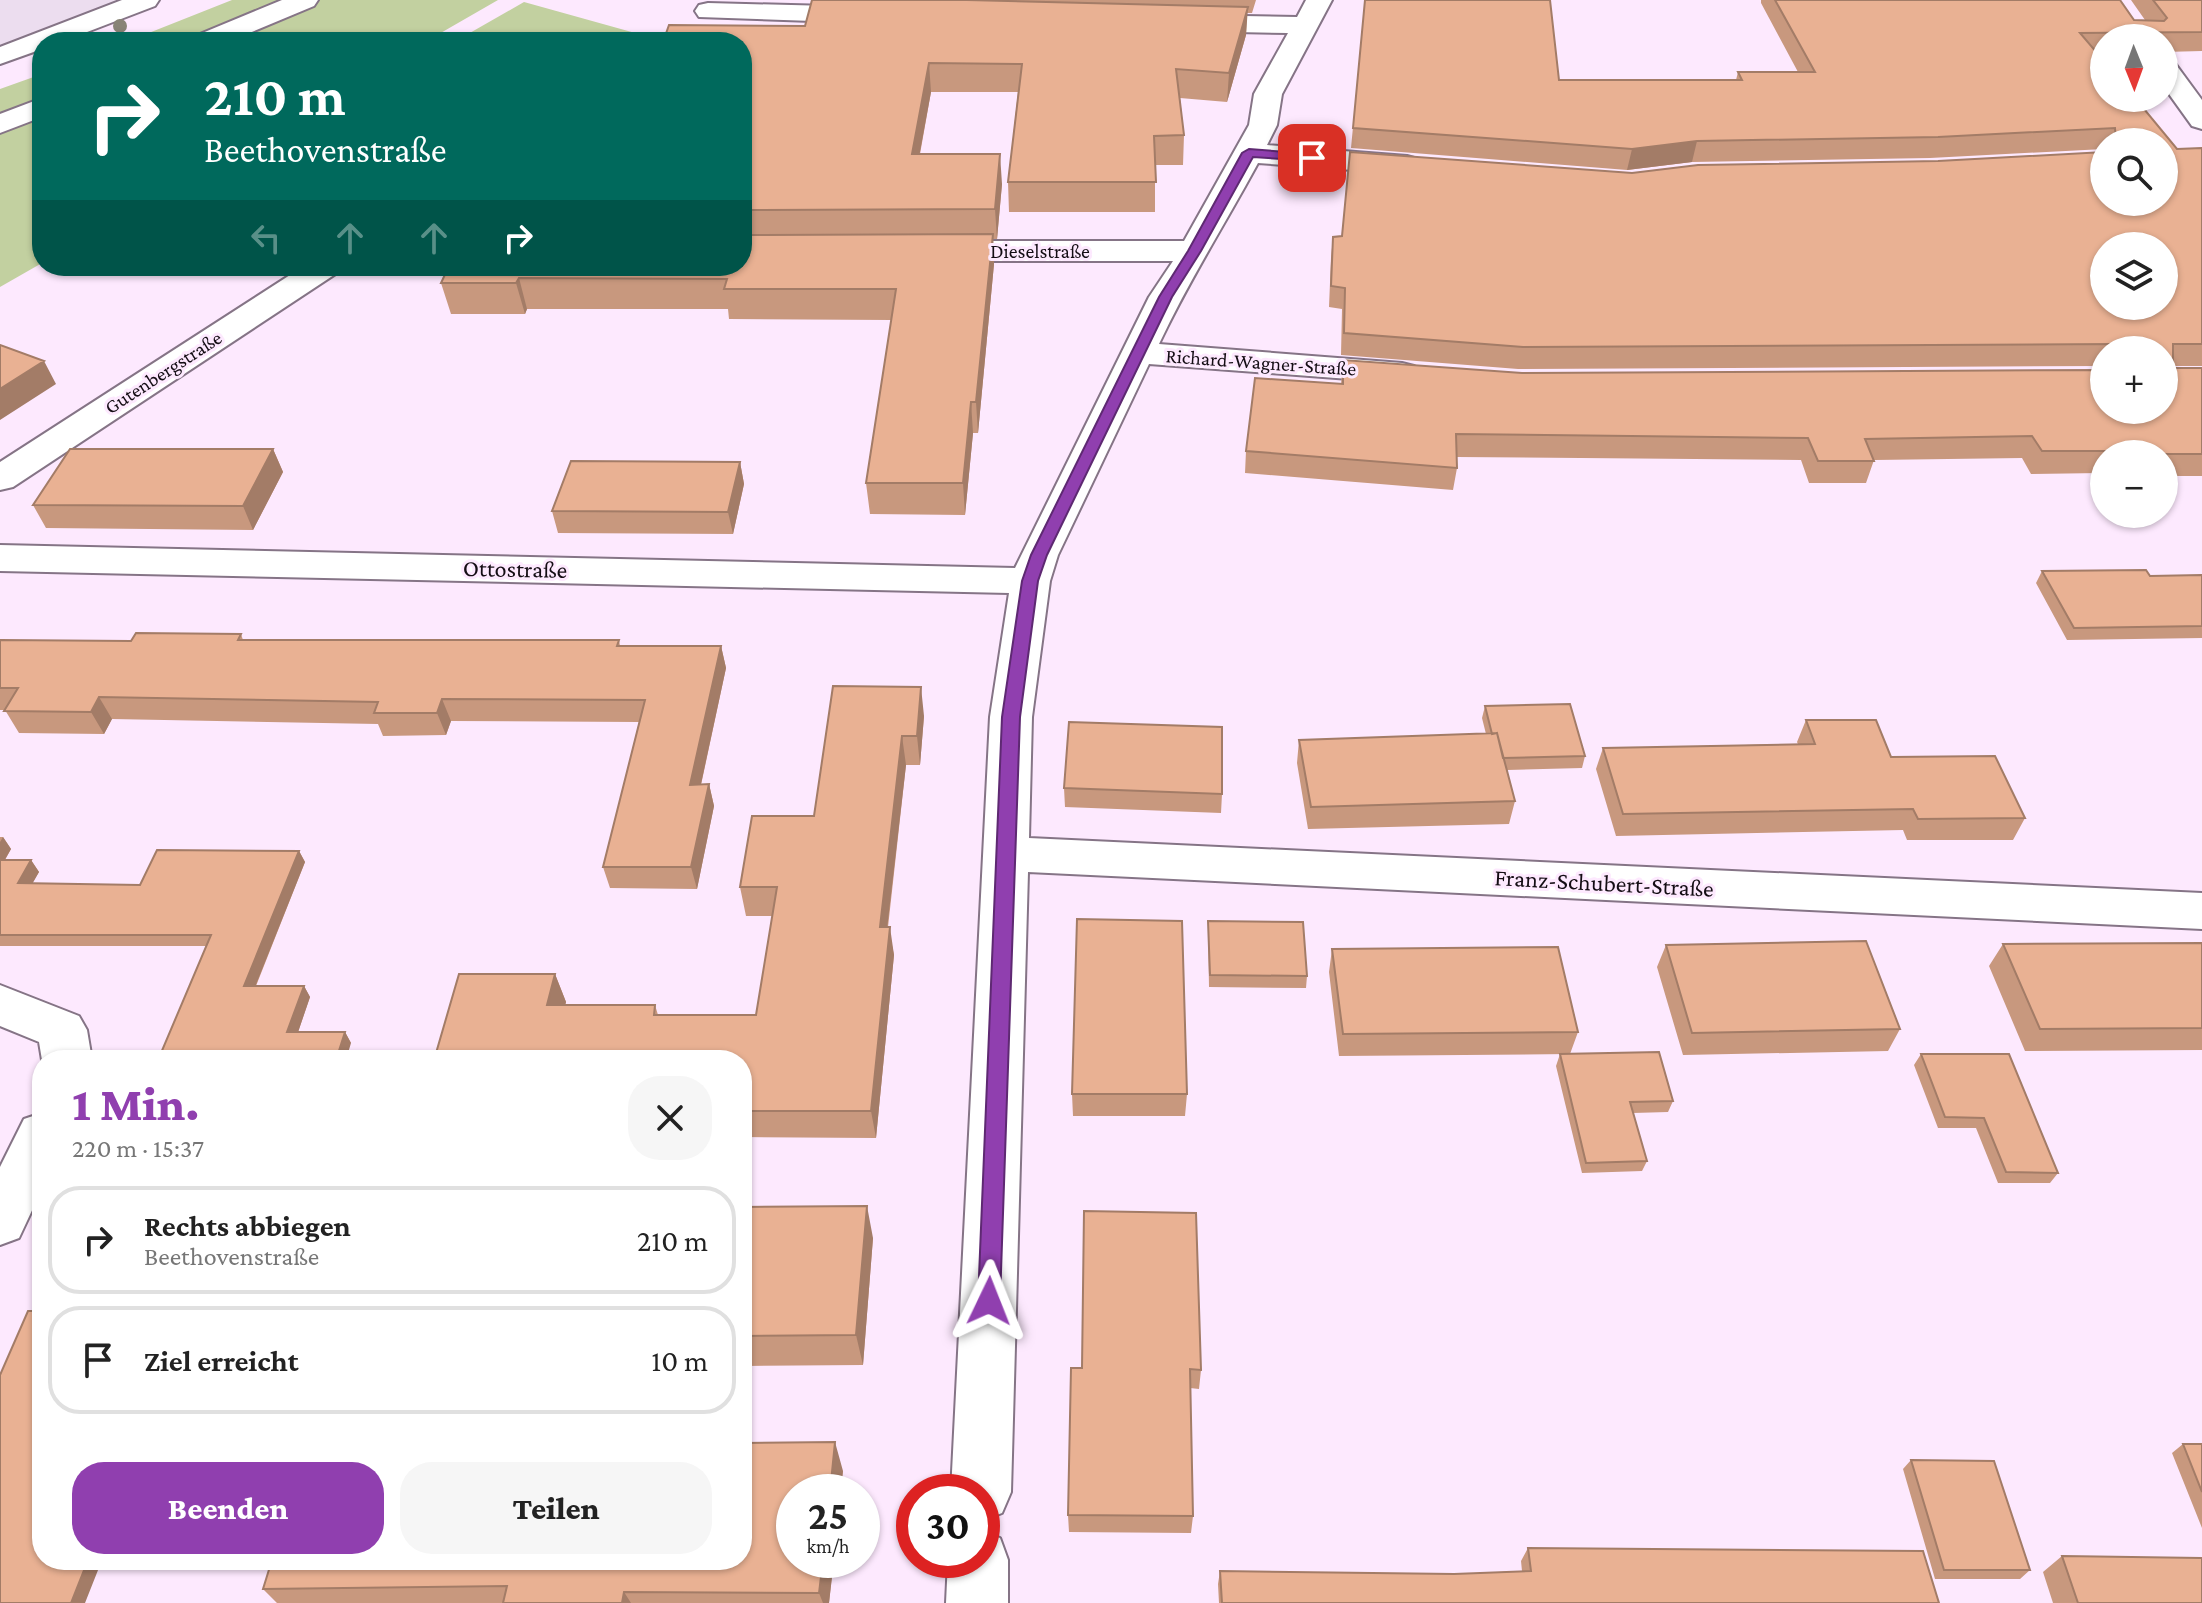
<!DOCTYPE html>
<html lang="de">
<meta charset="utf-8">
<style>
:root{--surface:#fff;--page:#f6f6f6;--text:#222;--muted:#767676;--line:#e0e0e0;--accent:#903faf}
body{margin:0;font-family:"Crimson Pro",serif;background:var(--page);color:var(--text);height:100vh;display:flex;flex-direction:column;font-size:30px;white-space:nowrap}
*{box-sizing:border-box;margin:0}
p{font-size:26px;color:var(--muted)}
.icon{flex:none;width:44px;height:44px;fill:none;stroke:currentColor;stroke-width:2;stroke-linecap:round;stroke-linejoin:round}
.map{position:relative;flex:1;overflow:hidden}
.drawer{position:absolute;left:32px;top:1050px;width:720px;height:520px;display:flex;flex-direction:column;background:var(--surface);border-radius:32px;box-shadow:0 2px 6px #0004}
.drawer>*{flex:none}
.guide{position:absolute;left:32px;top:32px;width:720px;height:244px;border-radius:32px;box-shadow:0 2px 6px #0004;background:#00695c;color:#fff;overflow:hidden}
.needle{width:52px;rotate:179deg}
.controls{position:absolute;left:2090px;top:24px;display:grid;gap:16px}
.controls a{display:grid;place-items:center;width:88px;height:88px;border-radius:50%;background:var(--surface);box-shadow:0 2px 6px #0004;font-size:40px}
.speed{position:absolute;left:776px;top:1474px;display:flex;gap:16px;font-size:40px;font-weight:700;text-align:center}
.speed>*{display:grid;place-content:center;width:104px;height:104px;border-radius:50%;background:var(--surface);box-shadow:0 2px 6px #0004;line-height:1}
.speed small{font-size:20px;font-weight:400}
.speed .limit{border:12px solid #d22;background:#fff;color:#111}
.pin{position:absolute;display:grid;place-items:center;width:68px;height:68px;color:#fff;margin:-34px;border-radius:16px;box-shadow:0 4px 12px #0006}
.me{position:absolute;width:88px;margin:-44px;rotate:2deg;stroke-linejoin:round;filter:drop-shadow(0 0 6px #0008)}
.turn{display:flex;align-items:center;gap:28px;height:168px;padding:0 40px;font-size:36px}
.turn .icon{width:104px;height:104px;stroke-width:2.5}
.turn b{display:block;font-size:56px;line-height:68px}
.lanes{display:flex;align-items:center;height:76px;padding:0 40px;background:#0003;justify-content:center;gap:40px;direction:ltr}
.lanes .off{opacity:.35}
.round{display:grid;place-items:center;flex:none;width:84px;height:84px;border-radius:32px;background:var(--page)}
.summary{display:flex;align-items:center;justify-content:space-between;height:136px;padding:0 40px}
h1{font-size:48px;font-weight:800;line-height:60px;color:var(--accent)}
.primary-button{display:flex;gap:16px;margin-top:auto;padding:16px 40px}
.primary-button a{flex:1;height:92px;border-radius:32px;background:var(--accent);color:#fff;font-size:32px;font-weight:800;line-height:92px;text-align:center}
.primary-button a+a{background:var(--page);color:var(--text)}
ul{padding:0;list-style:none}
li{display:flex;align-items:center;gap:24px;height:108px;margin:0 16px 12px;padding:0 24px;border:4px solid var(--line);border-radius:32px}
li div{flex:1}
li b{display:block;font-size:30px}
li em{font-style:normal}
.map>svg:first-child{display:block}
</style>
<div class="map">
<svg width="2202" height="1603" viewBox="0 0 2202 1603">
<rect width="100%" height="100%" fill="#fde9fe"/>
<!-- commercial -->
<path fill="#ecddef" d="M 0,0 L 142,0 L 0,55 Z"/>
<!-- green -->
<path fill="#c2d0a0" d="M 232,0 L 498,0 L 425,42 L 126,42 Z
M 524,2 L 646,36 L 637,42 L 454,42 Z
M 42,74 L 42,263 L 0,287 L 0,89 Z"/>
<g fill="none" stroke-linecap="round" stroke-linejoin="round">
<!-- minor casing -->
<g stroke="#857486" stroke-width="4">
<path id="minor" d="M 122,0 L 159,0 L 155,6 L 61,42 L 42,42 L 42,49 L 0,64 L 0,47 Z
M 282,0 L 318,0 L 314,6 L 228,42 L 191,42 L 195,36 Z
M 1306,0 L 1332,0 L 1282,94 L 1277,125 L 1267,145 L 1407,156 L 1418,159 L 1422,165 L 1418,171 L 1407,174 L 1258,163 C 1225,224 1188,282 1159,344 L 1402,363 L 1414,366 L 1419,373 L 1414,380 L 1402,383 L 1149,364 L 1058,555 L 1050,581 L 1032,717 L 1029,838 L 2202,893 L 2202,929 L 1028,872 L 1011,1492 L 1002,1513 L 982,1521 L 982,1492 L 951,1492 L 990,717 L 1009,593 L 0,571 L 0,545 L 1015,568 L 1149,297 L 1173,261 L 933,261 L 922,258 L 917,251 L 922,244 L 933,241 L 1184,241 L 1249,125 L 1254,94 L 1288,33 L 1186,31 L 1177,29 L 1173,23 L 1177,17 L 1186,15 L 1297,17 Z
M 708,3 L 870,7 L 879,9 L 883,15 L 879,21 L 870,23 L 699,17 L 695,11 L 699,5 Z
M 2164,60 L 2174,62 L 2202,100 L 2202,129 L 2192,126 L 2164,87 Z
M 42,98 L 42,117 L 0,133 L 0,114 Z
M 304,266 L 342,266 L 337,273 L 13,487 L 0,490 L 0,462 Z
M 0,985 L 79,1016 L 87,1030 L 92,1060 L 42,1060 L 39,1042 L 0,1026 Z
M 42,1113 L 42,1189 L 19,1238 L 0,1245 L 0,1167 L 24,1119 Z
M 982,1531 L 1000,1538 L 1008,1560 L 1008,1603 L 946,1603 L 948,1560 L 982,1560 Z"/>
</g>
<!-- minor -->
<use href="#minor" fill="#fff" fill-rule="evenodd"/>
</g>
<!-- trees -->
<circle fill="#888476" cx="120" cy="26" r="7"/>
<!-- wall -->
<path fill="#c8987e" d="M 812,0 L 1256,0 L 1252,13 L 1247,13 L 1246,35 L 1227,102 L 1180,98 L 1184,135 L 1183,165 L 1155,165 L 1155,212 L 1009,212 L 1008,182 L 1018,92 L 931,92 L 920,154 L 1002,184 L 997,239 L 993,239 L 994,264 L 978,433 L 973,433 L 965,515 L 870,514 L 866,483 L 892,320 L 729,319 L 728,309 L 527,309 L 525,314 L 451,314 L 441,283 L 742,266 L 742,42 L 805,26 Z
M 1365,0 L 1559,80 L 1736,80 L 1738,72 L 1798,72 L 1761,3 L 1761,0 L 2120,0 L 2134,20 L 2145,20 L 2131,0 L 2202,0 L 2202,51 L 2164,52 L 2164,38 L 2104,38 L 2104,52 L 2097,52 L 2177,149 L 2202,148 L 2202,366 L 2173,366 L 2173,368 L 2202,368 L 2202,476 L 2164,476 L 2164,454 L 2104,454 L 2104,477 L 2101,473 L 2031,474 L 2022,458 L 1874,460 L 1866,483 L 1809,483 L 1801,460 L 1457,457 L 1457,468 L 1453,490 L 1245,473 L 1246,451 L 1341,384 L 1343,360 L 1522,373 L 2104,410 L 2164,350 L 2104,350 L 2104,366 L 1518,369 L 1341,355 L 1342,309 L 1329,307 L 1331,258 L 1333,237 L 1342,236 L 1632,173 L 2104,202 L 2164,142 L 2104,142 L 2104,149 L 1930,158 L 1692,162 L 1627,170 L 1351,148 Z
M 273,449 L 283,472 L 253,530 L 46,528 L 33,505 Z
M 740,462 L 744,484 L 733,534 L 558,533 L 552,511 Z
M 2042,571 L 2150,576 L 2202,575 L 2202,638 L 2067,640 L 2036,583 Z
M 241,634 L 243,640 L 619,640 L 620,646 L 721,646 L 726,668 L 701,785 L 709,784 L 714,806 L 697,889 L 610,888 L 603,867 L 639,722 L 451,721 L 446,735 L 383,736 L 378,724 L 112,719 L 104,734 L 19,733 L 5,710 L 0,710 L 0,640 L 131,641 Z
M 1485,706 L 1585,756 L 1582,768 L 1507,770 L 1515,801 L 1509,824 L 1308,829 L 1297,763 L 1299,740 L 1486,734 L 1482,718 Z
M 924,716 L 920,765 L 906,765 L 888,927 L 894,955 L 876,1138 L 742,1137 L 742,1060 L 434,1060 L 555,974 L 566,1002 L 565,1005 L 655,1005 L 658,1015 L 756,1015 L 772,916 L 746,916 L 740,887 L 814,816 Z
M 1806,720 L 1891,757 L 2025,818 L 2013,840 L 1907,840 L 1903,830 L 1616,836 L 1596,769 L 1603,748 L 1798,744 L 1797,742 Z
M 1064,788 L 1222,794 L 1221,813 L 1065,807 Z
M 0,837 L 3,837 L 11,849 L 5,860 L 31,860 L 39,872 L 32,883 L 140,885 L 299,851 L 305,862 L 256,986 L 304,986 L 310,997 L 298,1032 L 345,1032 L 351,1043 L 158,1060 L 206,946 L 0,946 Z
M 1208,921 L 1307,976 L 1306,988 L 1209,987 L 1208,932 Z
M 2202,943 L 2202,1050 L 2025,1051 L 1989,966 L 2003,944 Z
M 1666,945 L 1900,1029 L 1888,1051 L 1683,1055 L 1657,967 Z
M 1332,949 L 1578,1032 L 1570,1054 L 1339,1056 L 1329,972 Z
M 1560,1054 L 1673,1101 L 1668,1112 L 1633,1113 L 1647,1161 L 1642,1171 L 1582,1173 L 1556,1066 Z
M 1921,1054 L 2058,1173 L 2050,1183 L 1998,1183 L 1976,1128 L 1938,1128 L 1914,1065 Z
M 1072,1094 L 1187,1094 L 1185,1116 L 1073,1116 Z
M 742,1207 L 873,1238 L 863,1365 L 745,1366 L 742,1358 Z
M 1084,1211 L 1201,1370 L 1199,1389 L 1190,1388 L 1193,1516 L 1191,1533 L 1069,1532 L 1068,1515 L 1082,1368 Z
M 2183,1444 L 2202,1444 L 2202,1528 L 2172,1453 Z
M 1911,1460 L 2030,1570 L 2020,1579 L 1935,1579 L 1903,1469 Z
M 843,1471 L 829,1603 L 277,1603 L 263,1589 Z
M 1528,1548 L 1939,1603 L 1219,1603 L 1218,1584 L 1220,1571 L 1454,1574 L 1522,1571 L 1521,1561 Z
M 2062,1556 L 2202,1603 L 2053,1603 L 2043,1572 Z"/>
<!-- shaded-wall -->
<path fill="#a37c67" d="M 1248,7 L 1246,35 L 1227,102 L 1229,73 Z
M 929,63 L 931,92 L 914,184 L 912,154 Z
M 1697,141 L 1692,162 L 1627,170 L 1632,149 Z
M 1000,154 L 1002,184 L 997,239 L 995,209 Z
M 993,234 L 994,264 L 978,433 L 976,402 Z
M 519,278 L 527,309 L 525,314 L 516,283 Z
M 44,361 L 56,384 L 0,420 L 0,389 Z
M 971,402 L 973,433 L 965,515 L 963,483 Z
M 273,449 L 283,472 L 253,530 L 243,506 Z
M 740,462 L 744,484 L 733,534 L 728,512 Z
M 721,646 L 726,668 L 696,807 L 690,785 Z
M 921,687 L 924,716 L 920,765 L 917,736 Z
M 99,697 L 112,719 L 104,734 L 91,712 Z
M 442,699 L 451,721 L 446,735 L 437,713 Z
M 902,736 L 906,765 L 884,955 L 880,927 Z
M 709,784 L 714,806 L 697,889 L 691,867 Z
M 3,837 L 11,849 L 0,868 L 0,842 Z
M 299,851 L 305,862 L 251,997 L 244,986 Z
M 31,860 L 39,872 L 26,895 L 18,883 Z
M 890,927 L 894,955 L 876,1138 L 871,1111 Z
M 555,974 L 566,1002 L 558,1032 L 547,1005 Z
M 304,986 L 310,997 L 294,1044 L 287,1032 Z
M 345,1032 L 351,1043 L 346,1060 L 336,1060 Z
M 867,1206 L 873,1238 L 863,1365 L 856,1335 Z
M 835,1442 L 843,1471 L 840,1492 L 830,1492 Z
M 88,1560 L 102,1560 L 85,1603 L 71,1603 Z
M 823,1560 L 834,1560 L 829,1603 L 823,1603 L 819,1593 Z
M 624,1592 L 631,1603 L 622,1603 Z"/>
<!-- building -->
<path fill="#e9b193" stroke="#a37c67" stroke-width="2" fill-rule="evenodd" d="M 812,0 L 967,0 L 1248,7 L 1229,73 L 1176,69 L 1184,135 L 1154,136 L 1156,182 L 1008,182 L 1022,64 L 929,63 L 912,154 L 1000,154 L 995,209 L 742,210 L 742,42 L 663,42 L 669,25 L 805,26 Z
M 1365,0 L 1550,0 L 1559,80 L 1742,80 L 1738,72 L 1815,72 L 1775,0 L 2120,0 L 2134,20 L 2164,21 L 2167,18 L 2153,0 L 2202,0 L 2202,32 L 2080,33 L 2104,61 L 2104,98 L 2135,98 L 2177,149 L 2202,148 L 2202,344 L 2173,344 L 2173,368 L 2202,368 L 2202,454 L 2114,454 L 2112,451 L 2042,451 L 2032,436 L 1865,439 L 1874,461 L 1818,461 L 1808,438 L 1456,434 L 1457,468 L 1246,451 L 1255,378 L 1343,384 L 1343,360 L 1522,373 L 2104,370 L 2104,410 L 2164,410 L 2164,350 L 2118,350 L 2118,347 L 2115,344 L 1523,347 L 1344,333 L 1345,288 L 1331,286 L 1333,237 L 1342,236 L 1350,152 L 1632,173 L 1698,165 L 1938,161 L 2104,152 L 2104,202 L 2164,202 L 2164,142 L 2116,142 L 2115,128 L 1938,137 L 1697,141 L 1632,149 L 1353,128 ZM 2104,246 L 2164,246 L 2164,306 L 2104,306 Z
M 993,234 L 976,402 L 971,402 L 963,483 L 866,483 L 896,289 L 724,289 L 727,279 L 519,278 L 516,283 L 441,283 L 449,266 L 742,266 L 742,235 Z
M 0,345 L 44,361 L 0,389 Z
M 70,449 L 273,449 L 243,506 L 33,505 Z
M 571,461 L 740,462 L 728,512 L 552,511 Z
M 2146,570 L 2150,576 L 2202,575 L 2202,626 L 2074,628 L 2042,571 Z
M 136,633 L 241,634 L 238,640 L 619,640 L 617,646 L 721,646 L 690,785 L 709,784 L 691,867 L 603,867 L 645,700 L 442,699 L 437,713 L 374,713 L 378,702 L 99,697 L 91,712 L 4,711 L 18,688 L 0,688 L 0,640 L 131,641 Z
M 833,686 L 921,687 L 917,736 L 902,736 L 880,927 L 890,927 L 871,1111 L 742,1111 L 742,1060 L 434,1060 L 459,974 L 555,974 L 547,1005 L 655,1005 L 654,1015 L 756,1015 L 777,887 L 740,887 L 752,816 L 814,816 Z
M 1570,704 L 1585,756 L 1503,758 L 1497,733 L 1492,734 L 1485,706 Z
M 1806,720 L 1876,720 L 1891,757 L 1995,756 L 2025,818 L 1918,819 L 1913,809 L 1623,814 L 1603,748 L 1815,744 Z
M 1069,722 L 1222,727 L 1222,794 L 1064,788 Z
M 1497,733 L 1515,801 L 1311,807 L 1299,740 Z
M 157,850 L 299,851 L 244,986 L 304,986 L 287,1032 L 345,1032 L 336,1060 L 158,1060 L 211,935 L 0,935 L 0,860 L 31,860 L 18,883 L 140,885 Z
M 1077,919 L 1182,921 L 1187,1094 L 1072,1094 Z
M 1208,921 L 1303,922 L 1307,976 L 1210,975 Z
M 1866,941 L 1900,1029 L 1692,1033 L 1666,945 Z
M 2202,943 L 2202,1028 L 2040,1029 L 2003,944 Z
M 1558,947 L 1578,1032 L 1343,1034 L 1332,949 Z
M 1659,1052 L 1673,1101 L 1630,1102 L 1647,1161 L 1586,1163 L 1560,1054 Z
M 1921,1054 L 2009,1054 L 2058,1173 L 2006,1172 L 1984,1118 L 1945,1117 Z
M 867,1206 L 856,1335 L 742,1336 L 742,1207 Z
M 1084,1211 L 1196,1213 L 1201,1370 L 1190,1369 L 1193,1516 L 1068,1515 L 1071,1368 L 1082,1368 Z
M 28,1311 L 42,1311 L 42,1560 L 88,1560 L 71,1603 L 0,1603 L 0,1375 Z
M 835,1442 L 830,1492 L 794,1492 L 794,1560 L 823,1560 L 819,1593 L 624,1592 L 622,1603 L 503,1603 L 507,1586 L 263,1589 L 272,1560 L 742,1560 L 742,1443 Z
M 2183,1444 L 2202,1444 L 2202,1492 Z
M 1911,1460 L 1994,1461 L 2030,1570 L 1944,1570 Z
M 1528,1548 L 1923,1551 L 1939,1603 L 1222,1603 L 1220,1571 L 1454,1574 L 1531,1571 Z
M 2062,1556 L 2202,1558 L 2202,1603 L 2078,1603 Z"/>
<!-- route -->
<path fill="#903faf" stroke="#5e2972" stroke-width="2" d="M 1249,149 L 1312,154 L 1318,158 L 1312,161 L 1253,157 L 1201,251 L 1172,297 L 1047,555 L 1038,581 L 1020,717 L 1000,1301 L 997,1308 L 989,1311 L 981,1308 L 978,1301 L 1002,717 L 1022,581 L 1031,555 L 1159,297 L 1188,251 L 1242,153 Z"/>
<g text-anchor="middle" stroke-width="6" stroke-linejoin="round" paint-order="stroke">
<!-- far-street labels -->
<g font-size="20" fill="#140d14" stroke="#fde9fe">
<text x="1040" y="258">Dieselstraße</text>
<text transform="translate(1261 362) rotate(4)" y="7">Richard-Wagner-Straße</text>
<text transform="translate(163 372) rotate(-33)" y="7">Gutenbergstraße</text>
</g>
<!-- street labels -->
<g font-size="24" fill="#140d14" stroke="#fde9fe">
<text transform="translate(515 569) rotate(1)" y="8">Ottostraße</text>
<text transform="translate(1604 883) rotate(3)" y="8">Franz-Schubert-Straße</text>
</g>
</g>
</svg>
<div class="controls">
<a><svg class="needle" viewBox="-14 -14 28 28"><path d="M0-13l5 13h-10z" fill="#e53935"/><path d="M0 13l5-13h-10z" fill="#767676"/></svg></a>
<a><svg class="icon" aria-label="search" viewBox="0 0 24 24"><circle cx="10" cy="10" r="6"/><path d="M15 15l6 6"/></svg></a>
<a><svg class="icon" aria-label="layers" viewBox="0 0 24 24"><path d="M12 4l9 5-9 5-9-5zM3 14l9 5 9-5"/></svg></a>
<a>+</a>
<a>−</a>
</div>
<div class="speed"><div>25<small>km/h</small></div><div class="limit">30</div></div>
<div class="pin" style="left:1312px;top:158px;background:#d93025"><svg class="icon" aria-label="arrive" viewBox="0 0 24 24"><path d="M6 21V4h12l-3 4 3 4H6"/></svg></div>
<svg class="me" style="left:989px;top:1301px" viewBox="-20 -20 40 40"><path d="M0-17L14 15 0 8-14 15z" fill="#903faf" stroke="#fff" stroke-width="4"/></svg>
<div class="guide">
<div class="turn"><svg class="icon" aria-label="right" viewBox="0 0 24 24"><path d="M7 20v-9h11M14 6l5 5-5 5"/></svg><div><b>210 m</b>Beethovenstraße</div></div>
<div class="lanes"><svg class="icon off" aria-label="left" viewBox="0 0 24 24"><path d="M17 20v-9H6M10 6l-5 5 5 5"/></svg><svg class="icon off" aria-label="ahead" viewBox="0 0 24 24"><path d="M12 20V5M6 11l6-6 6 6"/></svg><svg class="icon off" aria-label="ahead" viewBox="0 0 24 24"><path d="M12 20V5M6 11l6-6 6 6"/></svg><svg class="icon" aria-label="right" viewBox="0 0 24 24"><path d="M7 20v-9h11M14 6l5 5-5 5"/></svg></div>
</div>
<section class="drawer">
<div class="summary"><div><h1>1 Min.</h1><p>220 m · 15:37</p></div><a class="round"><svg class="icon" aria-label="close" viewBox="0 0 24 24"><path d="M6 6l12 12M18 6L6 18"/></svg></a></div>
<ul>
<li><svg class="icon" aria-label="right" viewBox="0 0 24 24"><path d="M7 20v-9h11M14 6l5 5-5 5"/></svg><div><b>Rechts abbiegen</b><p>Beethovenstraße</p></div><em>210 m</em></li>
<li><svg class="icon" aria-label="arrive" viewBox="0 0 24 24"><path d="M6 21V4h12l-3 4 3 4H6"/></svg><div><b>Ziel erreicht</b></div><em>10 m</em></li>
</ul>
<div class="primary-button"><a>Beenden</a><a>Teilen</a></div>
</section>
</div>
